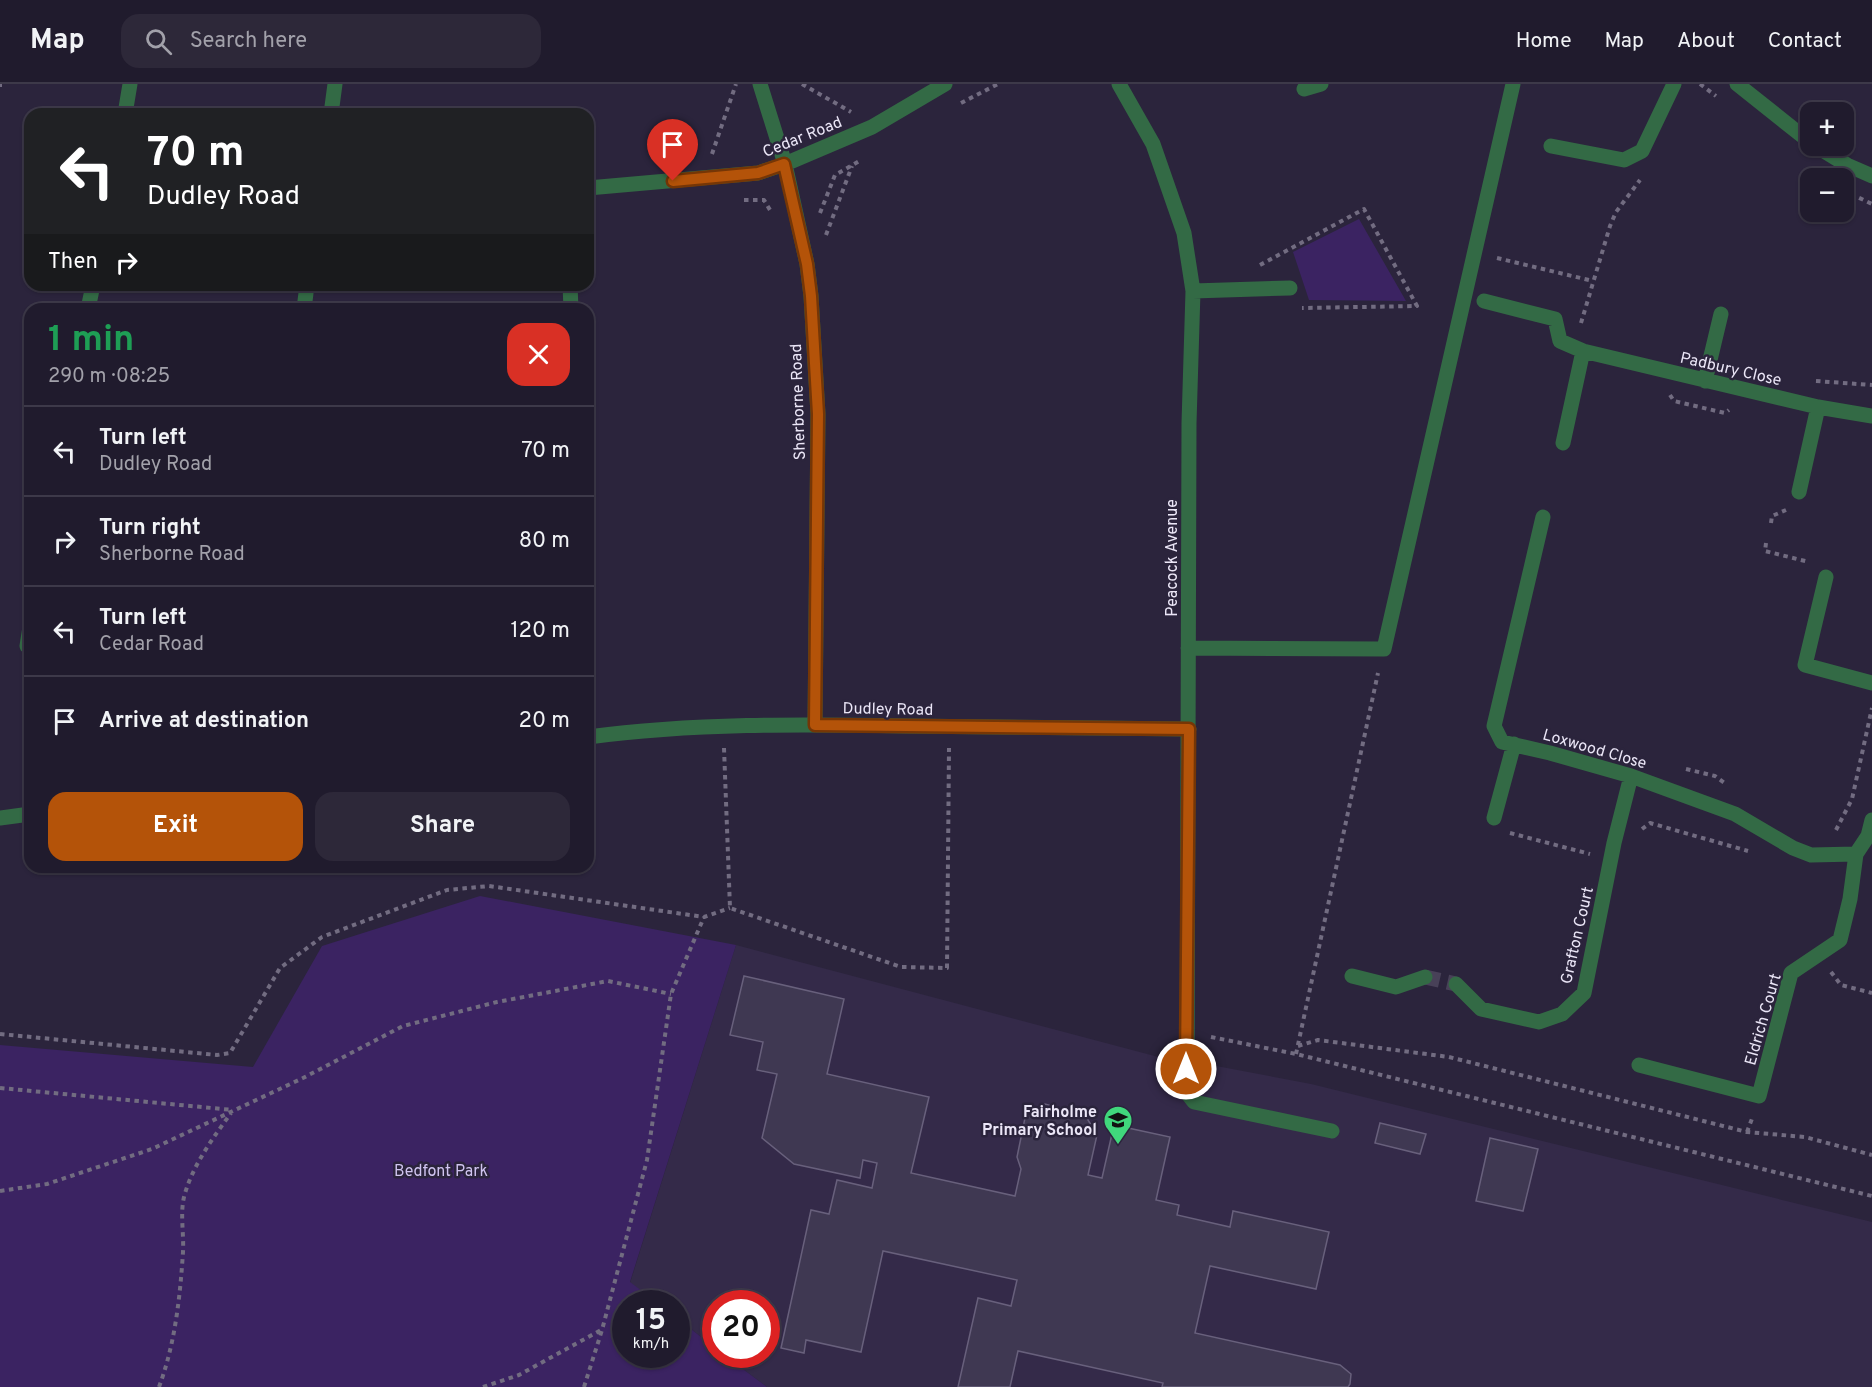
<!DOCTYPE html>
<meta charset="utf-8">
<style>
:root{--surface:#201b2d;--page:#2d2839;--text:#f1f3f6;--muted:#a2a1aa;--line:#3d3949;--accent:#b45309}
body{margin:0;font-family:Overpass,sans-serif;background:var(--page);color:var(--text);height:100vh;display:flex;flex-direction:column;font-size:22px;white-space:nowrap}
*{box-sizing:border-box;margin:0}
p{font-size:20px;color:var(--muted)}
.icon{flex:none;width:33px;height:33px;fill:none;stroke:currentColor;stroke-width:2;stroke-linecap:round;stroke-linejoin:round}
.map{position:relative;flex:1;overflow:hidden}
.panel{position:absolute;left:24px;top:219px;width:570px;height:570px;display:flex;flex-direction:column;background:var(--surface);border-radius:18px;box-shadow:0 2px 4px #0004,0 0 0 2px var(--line)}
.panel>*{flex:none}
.guide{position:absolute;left:24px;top:24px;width:570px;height:183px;border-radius:18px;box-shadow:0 2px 4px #0004,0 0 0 2px var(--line);background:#202124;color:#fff;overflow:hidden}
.fabs{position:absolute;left:1800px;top:18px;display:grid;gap:12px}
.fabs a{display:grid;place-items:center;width:54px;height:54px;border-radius:12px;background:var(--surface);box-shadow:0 2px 4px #0004,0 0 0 2px var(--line);font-size:30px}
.speed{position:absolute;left:612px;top:1206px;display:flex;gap:12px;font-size:30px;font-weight:700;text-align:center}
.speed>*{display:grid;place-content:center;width:78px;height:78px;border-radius:50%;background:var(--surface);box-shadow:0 2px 4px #0004,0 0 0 2px var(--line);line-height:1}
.speed small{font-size:15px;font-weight:400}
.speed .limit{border:9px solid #d22;background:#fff;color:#111}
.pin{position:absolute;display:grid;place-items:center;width:51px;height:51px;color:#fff;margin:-62px -26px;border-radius:50% 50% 50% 0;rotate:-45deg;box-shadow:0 0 6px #0007}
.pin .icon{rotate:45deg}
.me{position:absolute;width:66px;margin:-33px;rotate:0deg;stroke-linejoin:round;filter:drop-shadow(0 0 4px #0008)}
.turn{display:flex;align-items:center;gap:21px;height:126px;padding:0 24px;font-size:27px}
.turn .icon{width:78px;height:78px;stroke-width:2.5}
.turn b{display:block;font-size:42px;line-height:51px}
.then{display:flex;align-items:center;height:57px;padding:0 24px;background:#0003;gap:12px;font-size:22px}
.round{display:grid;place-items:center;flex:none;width:63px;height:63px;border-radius:18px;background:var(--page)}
.headline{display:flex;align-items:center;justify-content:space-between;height:102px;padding:0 24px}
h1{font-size:36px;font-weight:700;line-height:45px;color:#1e9e55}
.action{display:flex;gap:12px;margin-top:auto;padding:12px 24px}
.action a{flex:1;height:69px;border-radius:18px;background:var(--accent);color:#fff;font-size:24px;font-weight:700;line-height:69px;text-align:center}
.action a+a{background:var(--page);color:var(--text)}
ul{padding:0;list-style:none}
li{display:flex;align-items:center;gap:18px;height:90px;padding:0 24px;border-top:2px solid var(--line)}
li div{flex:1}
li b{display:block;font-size:22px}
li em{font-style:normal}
header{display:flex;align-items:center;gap:36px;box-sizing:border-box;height:84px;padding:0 30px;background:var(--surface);border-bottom:2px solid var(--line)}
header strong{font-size:28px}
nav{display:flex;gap:33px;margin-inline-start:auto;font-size:21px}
.search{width:420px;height:54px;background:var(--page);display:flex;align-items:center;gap:15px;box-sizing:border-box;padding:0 21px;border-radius:18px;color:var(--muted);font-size:22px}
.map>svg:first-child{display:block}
</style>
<header>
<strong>Map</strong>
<div class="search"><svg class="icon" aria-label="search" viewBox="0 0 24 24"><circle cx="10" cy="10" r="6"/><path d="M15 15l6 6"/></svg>Search here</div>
<nav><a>Home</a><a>Map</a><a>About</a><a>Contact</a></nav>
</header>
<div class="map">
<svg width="1872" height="1303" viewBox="0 0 1872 1303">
<rect width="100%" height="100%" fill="#2b243c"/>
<!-- built -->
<path fill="#342a49" d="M 736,861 L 1166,975 L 1166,963 L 1211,965 L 1211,981 L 1311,1000 L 1872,1138 L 1872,1303 L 767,1303 L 724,1271 L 766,1270 L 766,1220 L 716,1220 L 715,1264 L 677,1234 L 676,1220 L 658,1219 L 630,1199 Z"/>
<!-- green -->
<path fill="#3b2362" d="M 1359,135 L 1406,217 L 1309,216 L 1293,168 Z
M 480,812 L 736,861 L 630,1198 L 658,1219 L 626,1220 L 626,1270 L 676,1270 L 677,1234 L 715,1264 L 716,1270 L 724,1271 L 767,1303 L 0,1303 L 0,961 L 253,983 L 322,862 Z"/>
<!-- building -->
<path fill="#3f3852" stroke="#68607c" stroke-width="1.5" d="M 744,892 L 844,915 L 827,990 L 929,1013 L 911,1089 L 1015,1112 L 1021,1085 L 1017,1073 L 1025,1034 L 1045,1020 L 1085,1031 L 1097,1051 L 1088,1091 L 1102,1094 L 1114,1041 L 1170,1053 L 1156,1116 L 1179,1121 L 1177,1131 L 1230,1143 L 1233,1127 L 1329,1148 L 1316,1205 L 1210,1182 L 1195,1249 L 1340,1281 L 1351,1290 L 1350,1300 L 1348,1303 L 1162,1303 L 1163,1299 L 1018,1267 L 1010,1303 L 958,1303 L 978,1214 L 1011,1222 L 1017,1196 L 883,1167 L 861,1268 L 806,1256 L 804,1269 L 781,1264 L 811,1126 L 829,1130 L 837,1096 L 872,1104 L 877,1079 L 863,1076 L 860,1094 L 794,1080 L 762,1054 L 777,990 L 757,986 L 763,958 L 730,951 Z
M 1380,1039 L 1426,1050 L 1420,1070 L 1375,1059 Z
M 1490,1054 L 1538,1065 L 1523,1127 L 1476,1117 Z"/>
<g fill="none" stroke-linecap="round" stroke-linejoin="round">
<!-- minor-tunnel -->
<path stroke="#484158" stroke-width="15" stroke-dasharray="15 8" stroke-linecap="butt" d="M 1425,893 L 1456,900"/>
<!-- path -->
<path stroke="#726c81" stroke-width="4" stroke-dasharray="4.5 4.5" stroke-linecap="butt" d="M 802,0 L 851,28
M 1700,0 L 1716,12
M 0,3 L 0,0
M 961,19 L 998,0
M 712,70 L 736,0
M 1851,110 L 1872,120
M 744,116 L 764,116 L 770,126
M 820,129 L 835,91 L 861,76
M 826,151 L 852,82
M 1497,174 L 1593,197
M 1260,181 L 1364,125 L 1417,222 L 1302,224
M 1581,239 L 1610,142 L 1616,128 L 1640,96
M 1816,297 L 1872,301
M 1670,311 L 1674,317 L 1725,329 L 1729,326
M 1771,439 L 1772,432 L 1786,426
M 1766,459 L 1765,467 L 1809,478
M 724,664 L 730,824 L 901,883 L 947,884 L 949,664
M 1686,685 L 1715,692 L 1726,700
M 1642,745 L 1650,739 L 1748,767
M 1836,746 L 1852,715 L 1872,624
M 1510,749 L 1590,770
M 1831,888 L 1841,901 L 1872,909
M 0,950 L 217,971 L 230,969 L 280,884 L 322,853 L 447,806 L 489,802 L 704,833 L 730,824
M 1211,953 L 1296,970 L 1872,1112
M 1298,962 L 1318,956 L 1449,973 L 1747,1048 L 1805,1053 L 1872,1071
M 1296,970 L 1378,589
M 0,1004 L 233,1026
M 1747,1048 L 1753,1032
M 0,1107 L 47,1100 L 152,1065 L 303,994 L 403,942 L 497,918 L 608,897 L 671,910
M 159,1303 C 175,1260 180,1214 183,1168 C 184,1150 180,1130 184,1113 C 192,1082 213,1054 231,1029
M 483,1303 L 519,1291 L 601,1246
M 584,1303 L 602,1246 L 647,1076 L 671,910 L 704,833"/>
<!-- minor -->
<path stroke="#336a45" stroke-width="15" d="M 760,0 L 785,80 L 807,180 L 811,212 L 818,330 L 815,641
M 1119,0 L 1153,60 L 1184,149 L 1193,207 L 1189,339 L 1187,1009 L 1194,1018 L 1332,1047
M 1737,0 L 1810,58
M 1304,5 L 1321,0
M 125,30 L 130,0
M 331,30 L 335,0
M 1551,62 L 1624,76 L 1642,67 L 1674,0
M 1816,62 L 1847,81 L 1872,92
M 588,104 L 758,89 L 785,80 L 872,43 L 945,0
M 570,201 L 571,225
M 1193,207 L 1290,204
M 1484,217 L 1555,235 L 1560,257 L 1583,267 L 1818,323 L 1872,332
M 88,225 L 93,201
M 304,225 L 307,201
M 1705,297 L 1721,230
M 1563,359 L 1583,267
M 1799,408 L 1818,323
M 1543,433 L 1494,642 L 1502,658 L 1550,669 L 1631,692 L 1735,730 L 1793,764 L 1811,771 L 1856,770 L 1868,752 L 1872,736
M 1826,493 L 1805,581 L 1872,599
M 27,562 L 30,543
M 1188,564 L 1384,565 L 1513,0
M 588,653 C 693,639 800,640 906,642 C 1000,643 1095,644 1189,645
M 0,734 L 30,730
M 1494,734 L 1514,660
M 1352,892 L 1396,903 L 1425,893
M 1456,900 L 1481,925 L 1539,938 L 1562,930 L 1584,909 L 1614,759 L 1631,692
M 1639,981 L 1759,1012 L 1791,889 L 1840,856 L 1850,815 L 1856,770"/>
</g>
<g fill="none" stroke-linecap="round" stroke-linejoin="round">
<!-- route casing -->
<g stroke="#753606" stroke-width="15">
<path id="route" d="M 673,97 L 758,89 L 784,80 L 807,180 L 811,212 L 818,330 L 815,641 L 1189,645 L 1186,985"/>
</g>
<!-- route -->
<use href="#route" stroke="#b45309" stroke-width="10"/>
</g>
<!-- icons -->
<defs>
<g id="school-pin" transform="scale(1.5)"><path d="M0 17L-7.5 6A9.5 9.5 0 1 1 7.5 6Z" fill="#40d77c" stroke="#2b243c"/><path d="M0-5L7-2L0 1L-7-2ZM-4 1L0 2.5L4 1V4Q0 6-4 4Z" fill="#111"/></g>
</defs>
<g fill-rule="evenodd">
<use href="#school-pin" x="1118" y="1036"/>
</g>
<g text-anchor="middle" stroke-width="5" stroke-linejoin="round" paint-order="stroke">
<!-- street labels -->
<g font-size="16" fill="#ebe6f7" stroke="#2b243c">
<text transform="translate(802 52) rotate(-22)" y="6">Cedar Road</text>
<text transform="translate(1731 284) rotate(13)" y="6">Padbury Close</text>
<text transform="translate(797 318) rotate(-92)" y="6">Sherborne Road</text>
<text transform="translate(1171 474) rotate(-90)" y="6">Peacock Avenue</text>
<text transform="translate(888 624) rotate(1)" y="6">Dudley Road</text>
<text transform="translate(1595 664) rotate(16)" y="6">Loxwood Close</text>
<text transform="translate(1576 851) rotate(-77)" y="6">Grafton Court</text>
<text transform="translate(1762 935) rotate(-74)" y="6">Eldrich Court</text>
</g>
<!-- poi labels -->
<g font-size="16" font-weight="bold" fill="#ebe6f7" stroke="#2b243c" text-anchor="end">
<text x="1097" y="1033">Fairholme<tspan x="1097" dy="18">Primary School</tspan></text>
</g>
<!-- park labels -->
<g font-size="16" fill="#d0c4f0" stroke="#2b243c">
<text x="441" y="1092">Bedfont Park</text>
</g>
</g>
</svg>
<div class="fabs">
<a>+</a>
<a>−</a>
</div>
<div class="speed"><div>15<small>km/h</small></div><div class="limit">20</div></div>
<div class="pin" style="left:673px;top:97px;background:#d93025"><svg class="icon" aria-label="arrive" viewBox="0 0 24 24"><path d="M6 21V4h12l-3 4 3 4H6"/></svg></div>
<svg class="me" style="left:1186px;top:985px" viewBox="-20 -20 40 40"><circle r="17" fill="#b45309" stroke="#fff" stroke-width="3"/><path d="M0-11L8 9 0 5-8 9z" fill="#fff"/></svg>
<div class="guide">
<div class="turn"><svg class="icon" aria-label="left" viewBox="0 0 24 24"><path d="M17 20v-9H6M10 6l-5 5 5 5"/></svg><div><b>70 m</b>Dudley Road</div></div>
<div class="then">Then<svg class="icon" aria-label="right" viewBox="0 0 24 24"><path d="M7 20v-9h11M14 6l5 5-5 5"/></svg></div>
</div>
<section class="panel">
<div class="headline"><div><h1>1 min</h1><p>290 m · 08:25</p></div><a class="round" style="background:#d93025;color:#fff"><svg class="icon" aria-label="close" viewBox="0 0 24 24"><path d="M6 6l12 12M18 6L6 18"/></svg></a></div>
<ul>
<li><svg class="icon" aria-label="left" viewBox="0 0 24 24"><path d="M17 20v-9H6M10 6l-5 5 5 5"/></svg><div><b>Turn left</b><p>Dudley Road</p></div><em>70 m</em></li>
<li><svg class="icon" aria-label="right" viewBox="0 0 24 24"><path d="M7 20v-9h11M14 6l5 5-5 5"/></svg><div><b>Turn right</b><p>Sherborne Road</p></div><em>80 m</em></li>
<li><svg class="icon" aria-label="left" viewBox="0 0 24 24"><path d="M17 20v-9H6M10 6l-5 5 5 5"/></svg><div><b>Turn left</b><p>Cedar Road</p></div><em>120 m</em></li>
<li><svg class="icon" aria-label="arrive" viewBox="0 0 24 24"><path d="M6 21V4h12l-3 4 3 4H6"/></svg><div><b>Arrive at destination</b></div><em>20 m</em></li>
</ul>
<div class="action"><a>Exit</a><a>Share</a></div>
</section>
</div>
